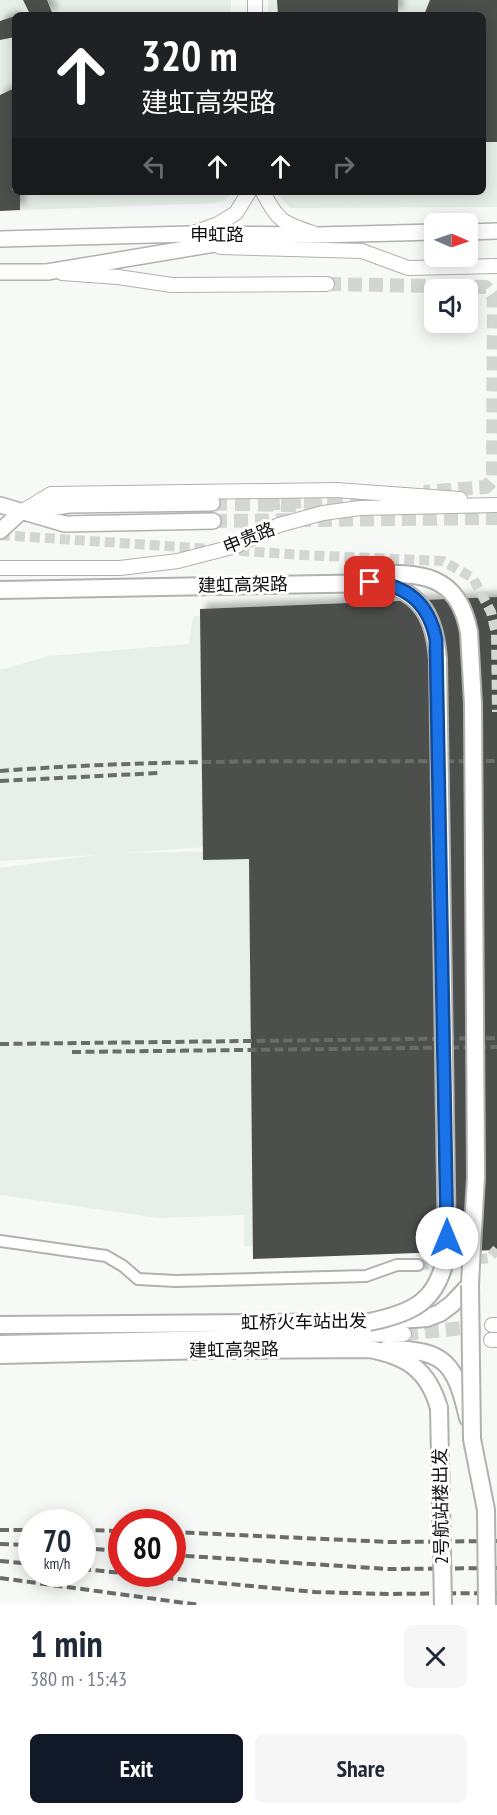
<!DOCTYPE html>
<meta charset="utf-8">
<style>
:root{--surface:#fff;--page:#f6f6f7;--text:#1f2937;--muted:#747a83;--accent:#111827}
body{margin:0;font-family:"PT Sans Narrow","Noto Sans SC",sans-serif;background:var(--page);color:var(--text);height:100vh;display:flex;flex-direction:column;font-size:22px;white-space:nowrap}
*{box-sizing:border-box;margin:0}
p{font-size:20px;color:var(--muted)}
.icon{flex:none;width:33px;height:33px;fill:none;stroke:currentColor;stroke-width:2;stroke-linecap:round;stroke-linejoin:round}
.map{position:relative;height:1605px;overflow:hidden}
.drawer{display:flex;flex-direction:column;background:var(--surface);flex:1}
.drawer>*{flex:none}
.guide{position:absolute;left:12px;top:12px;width:474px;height:183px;border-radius:9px;box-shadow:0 3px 15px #0003;background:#202124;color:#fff;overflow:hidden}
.needle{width:39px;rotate:92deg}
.fabs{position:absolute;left:424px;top:213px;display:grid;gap:12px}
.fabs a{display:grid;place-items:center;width:54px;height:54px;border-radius:9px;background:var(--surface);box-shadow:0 3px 15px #0003;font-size:30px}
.speed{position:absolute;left:18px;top:1509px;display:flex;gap:12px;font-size:30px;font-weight:700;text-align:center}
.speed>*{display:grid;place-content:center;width:78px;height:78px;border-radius:50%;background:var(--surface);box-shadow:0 3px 15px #0003;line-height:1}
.speed small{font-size:15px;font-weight:400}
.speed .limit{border:9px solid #d22;background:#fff;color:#111}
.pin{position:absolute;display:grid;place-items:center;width:51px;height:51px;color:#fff;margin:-26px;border-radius:12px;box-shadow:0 3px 9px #0006}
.me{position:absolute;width:66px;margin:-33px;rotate:0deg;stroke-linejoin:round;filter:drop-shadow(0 0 4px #0008)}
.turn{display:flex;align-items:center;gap:21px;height:126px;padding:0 30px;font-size:27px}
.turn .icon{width:78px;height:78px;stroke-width:2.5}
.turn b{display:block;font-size:42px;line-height:51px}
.lanes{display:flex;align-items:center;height:57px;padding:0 30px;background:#0003;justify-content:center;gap:30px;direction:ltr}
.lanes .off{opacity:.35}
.round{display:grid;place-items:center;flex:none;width:63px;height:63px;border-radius:9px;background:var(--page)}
.headline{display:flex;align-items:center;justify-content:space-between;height:102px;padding:0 30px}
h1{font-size:36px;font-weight:700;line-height:45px}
.primary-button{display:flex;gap:12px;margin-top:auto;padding:12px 30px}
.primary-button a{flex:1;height:69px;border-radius:9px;background:var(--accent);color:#fff;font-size:24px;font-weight:700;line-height:69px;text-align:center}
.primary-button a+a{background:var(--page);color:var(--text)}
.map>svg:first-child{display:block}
</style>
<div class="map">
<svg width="497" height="1605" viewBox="0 0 497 1605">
<defs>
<filter id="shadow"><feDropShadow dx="5.5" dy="-5.5" stdDeviation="3" flood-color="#0004"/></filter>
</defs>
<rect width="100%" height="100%" fill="#f6f9f6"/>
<!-- built -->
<path fill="#e7f0e8" d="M 0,0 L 231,0 L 231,15 L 15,15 L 15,192 L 231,192 L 230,195 L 223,201 L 215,203 L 0,211 Z
M 268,0 L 497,0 L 497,207 L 290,208 L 275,192 L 483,192 L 483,15 L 268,15 Z
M 497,610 L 204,847 L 123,853 L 497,846 L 497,1244 L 244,1246 L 244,1215 L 158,1218 L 0,1195 L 0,868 L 94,855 L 0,861 L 0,670 L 49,656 L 189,644 L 193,616 Z"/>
<!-- building -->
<path fill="#4d4f4d" filter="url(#shadow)" d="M 23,0 L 47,0 L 53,15 L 22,15 L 29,12 Z
M 277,0 L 398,0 L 398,15 L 278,15 Z
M 430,0 L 497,0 L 497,142 L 483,142 L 483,15 L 424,15 Z
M 15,16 L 15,37 L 0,40 L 0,21 Z
M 15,88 L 15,168 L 12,190 L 20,192 L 20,210 L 0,211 L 0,95 Z
M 497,597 L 497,1250 L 253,1259 L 249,859 L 203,860 L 200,609 Z"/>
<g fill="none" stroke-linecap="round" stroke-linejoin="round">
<!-- minor-tunnel -->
<path stroke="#d3d6d3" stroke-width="10" stroke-dasharray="10 5" stroke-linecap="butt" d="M 0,535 L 302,555 L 443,561 L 473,578 L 491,612 L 496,633 L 497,712
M 418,1265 L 452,1263 L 489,1258 L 497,1249"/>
<!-- tertiary-tunnel -->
<path stroke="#d3d6d3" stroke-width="14" stroke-dasharray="14 7" stroke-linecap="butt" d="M 327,284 L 486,287 L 494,298 L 493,479 L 486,487 L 424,492
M 266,504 L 366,496
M 213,521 L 497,518
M 404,1334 L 492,1325"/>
<!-- secondary-tunnel -->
<path stroke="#d3d6d3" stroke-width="15" stroke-dasharray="15 8" stroke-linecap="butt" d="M 212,503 L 347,506"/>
<!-- minor casing -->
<g stroke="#afb2af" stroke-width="14">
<path id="minor" d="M 0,1241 L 106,1256 L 123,1266 L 138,1279 L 176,1281 L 366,1276 L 397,1265 L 418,1265"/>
</g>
<!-- tertiary casing -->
<g stroke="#afb2af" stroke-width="16">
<path id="tertiary" d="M 255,0 L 255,15
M 263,192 C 278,221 282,223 313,233
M 193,233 L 218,224 L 236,213 L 249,192
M 220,247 L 362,251 L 408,268 L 497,266
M 62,273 L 118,277 L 172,285 L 327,284
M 23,511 L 51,494 L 336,490 L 460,499
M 0,568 L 120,568 L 178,561 L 236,546 L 279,525 L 323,513 L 360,508 L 497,505
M 492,1325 L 497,1325
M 491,1340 L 497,1340
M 0,1343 L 404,1334"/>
</g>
<!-- secondary casing -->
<g stroke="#afb2af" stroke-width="18">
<path id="secondary" d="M 468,232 L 497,231
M 0,239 L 190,234 L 318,235 L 435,232
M 0,272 L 47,272 L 233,241
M 0,505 L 65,524 L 213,521
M 30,511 L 69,505 L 212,503
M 0,531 L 21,512"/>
</g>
<!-- trunk casing -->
<g stroke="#afb2af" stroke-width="20">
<path id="trunk" d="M 370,574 C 421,573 458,573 469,632
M 0,590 L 381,583 C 423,593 435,619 438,660
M 0,1325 L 369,1322 L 427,1318 L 440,1313 L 452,1304 L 470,1285 L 471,1264
M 387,1349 C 445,1350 455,1362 468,1418
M 0,1355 L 210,1350 L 369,1349 C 406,1356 428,1369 439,1408"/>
</g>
<!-- minor -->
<use href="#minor" stroke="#fff" stroke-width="10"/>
<!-- tertiary -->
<use href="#tertiary" stroke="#fff" stroke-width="14"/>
<!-- secondary -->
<use href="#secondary" stroke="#fff" stroke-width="15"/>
<!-- trunk -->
<use href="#trunk" stroke="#fff" stroke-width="16"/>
<!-- rail -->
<path stroke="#6a6c6a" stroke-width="4" stroke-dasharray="9 4.5" stroke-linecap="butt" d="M 0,771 C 165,758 332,762 497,761
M 0,781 L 158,773
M 0,1044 L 497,1038
M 72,1052 L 497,1047
M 0,1530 L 32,1530
M 82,1530 L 122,1531
M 172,1532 L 389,1542 L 497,1541
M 0,1544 L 32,1545
M 82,1548 L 122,1551
M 172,1555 L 388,1569 L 497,1568
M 0,1561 L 32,1564
M 82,1569 L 122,1573
M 124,1574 L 315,1592 L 387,1594 L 497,1593
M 0,1578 L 200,1605"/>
<!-- trunk-bridge casing -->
<g stroke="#afb2af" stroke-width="20" stroke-linecap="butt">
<path id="trunk-bridge" d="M 469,632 L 473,704 L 476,1177 L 471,1264
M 470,1285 L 472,1439 L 486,1510 L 487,1605
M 369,1322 C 415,1313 439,1300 447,1251 L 438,660
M 439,1408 L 443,1605"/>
</g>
<!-- trunk-bridge -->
<use href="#trunk-bridge" stroke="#fff" stroke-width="16"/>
</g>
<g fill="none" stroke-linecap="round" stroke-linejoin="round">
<!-- route casing -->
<g stroke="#114b97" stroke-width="15">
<path id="route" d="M 370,582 C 407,585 429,603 436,640 L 447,1238"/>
</g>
<!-- route -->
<use href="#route" stroke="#1a73e8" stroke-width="10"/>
</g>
<g text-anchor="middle" stroke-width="6" stroke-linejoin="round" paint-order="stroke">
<!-- street labels -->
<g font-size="18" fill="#0c0d0c" stroke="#fff">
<text x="217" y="241">申虹路</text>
<text transform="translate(249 538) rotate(-22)" y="6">申贵路</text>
<text transform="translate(243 585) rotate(-1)" y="6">建虹高架路</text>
<text transform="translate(304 1322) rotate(-1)" y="6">虹桥火车站出发</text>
<text transform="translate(234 1350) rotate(-1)" y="6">建虹高架路</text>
<text transform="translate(441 1506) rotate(-91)" y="6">2号航站楼出发</text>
</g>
</g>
</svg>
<div class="fabs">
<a><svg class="needle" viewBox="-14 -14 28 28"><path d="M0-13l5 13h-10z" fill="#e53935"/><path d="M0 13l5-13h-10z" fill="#747a83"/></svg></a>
<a><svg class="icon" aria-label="sound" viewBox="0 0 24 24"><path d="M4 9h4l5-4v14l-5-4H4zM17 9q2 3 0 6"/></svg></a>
</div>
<div class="speed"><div>70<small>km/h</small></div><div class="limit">80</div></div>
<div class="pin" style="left:370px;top:582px;background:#d93025"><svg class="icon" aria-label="arrive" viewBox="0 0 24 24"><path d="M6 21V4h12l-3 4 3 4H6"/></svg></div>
<svg class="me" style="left:447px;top:1238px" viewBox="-20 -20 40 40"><circle r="19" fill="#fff"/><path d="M0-13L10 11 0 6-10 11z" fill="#1a73e8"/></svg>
<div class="guide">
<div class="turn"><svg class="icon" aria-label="ahead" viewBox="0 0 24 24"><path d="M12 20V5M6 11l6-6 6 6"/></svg><div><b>320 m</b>建虹高架路</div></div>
<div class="lanes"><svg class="icon off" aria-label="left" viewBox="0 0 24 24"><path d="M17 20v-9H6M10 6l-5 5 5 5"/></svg><svg class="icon" aria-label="ahead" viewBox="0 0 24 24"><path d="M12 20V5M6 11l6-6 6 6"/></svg><svg class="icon" aria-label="ahead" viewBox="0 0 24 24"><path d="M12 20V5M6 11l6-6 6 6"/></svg><svg class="icon off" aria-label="right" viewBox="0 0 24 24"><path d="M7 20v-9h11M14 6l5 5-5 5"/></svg></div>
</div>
</div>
<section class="drawer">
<div class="headline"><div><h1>1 min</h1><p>380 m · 15:43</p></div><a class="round"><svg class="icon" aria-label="close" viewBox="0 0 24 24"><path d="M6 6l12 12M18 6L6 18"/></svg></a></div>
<div class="primary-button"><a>Exit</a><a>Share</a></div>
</section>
